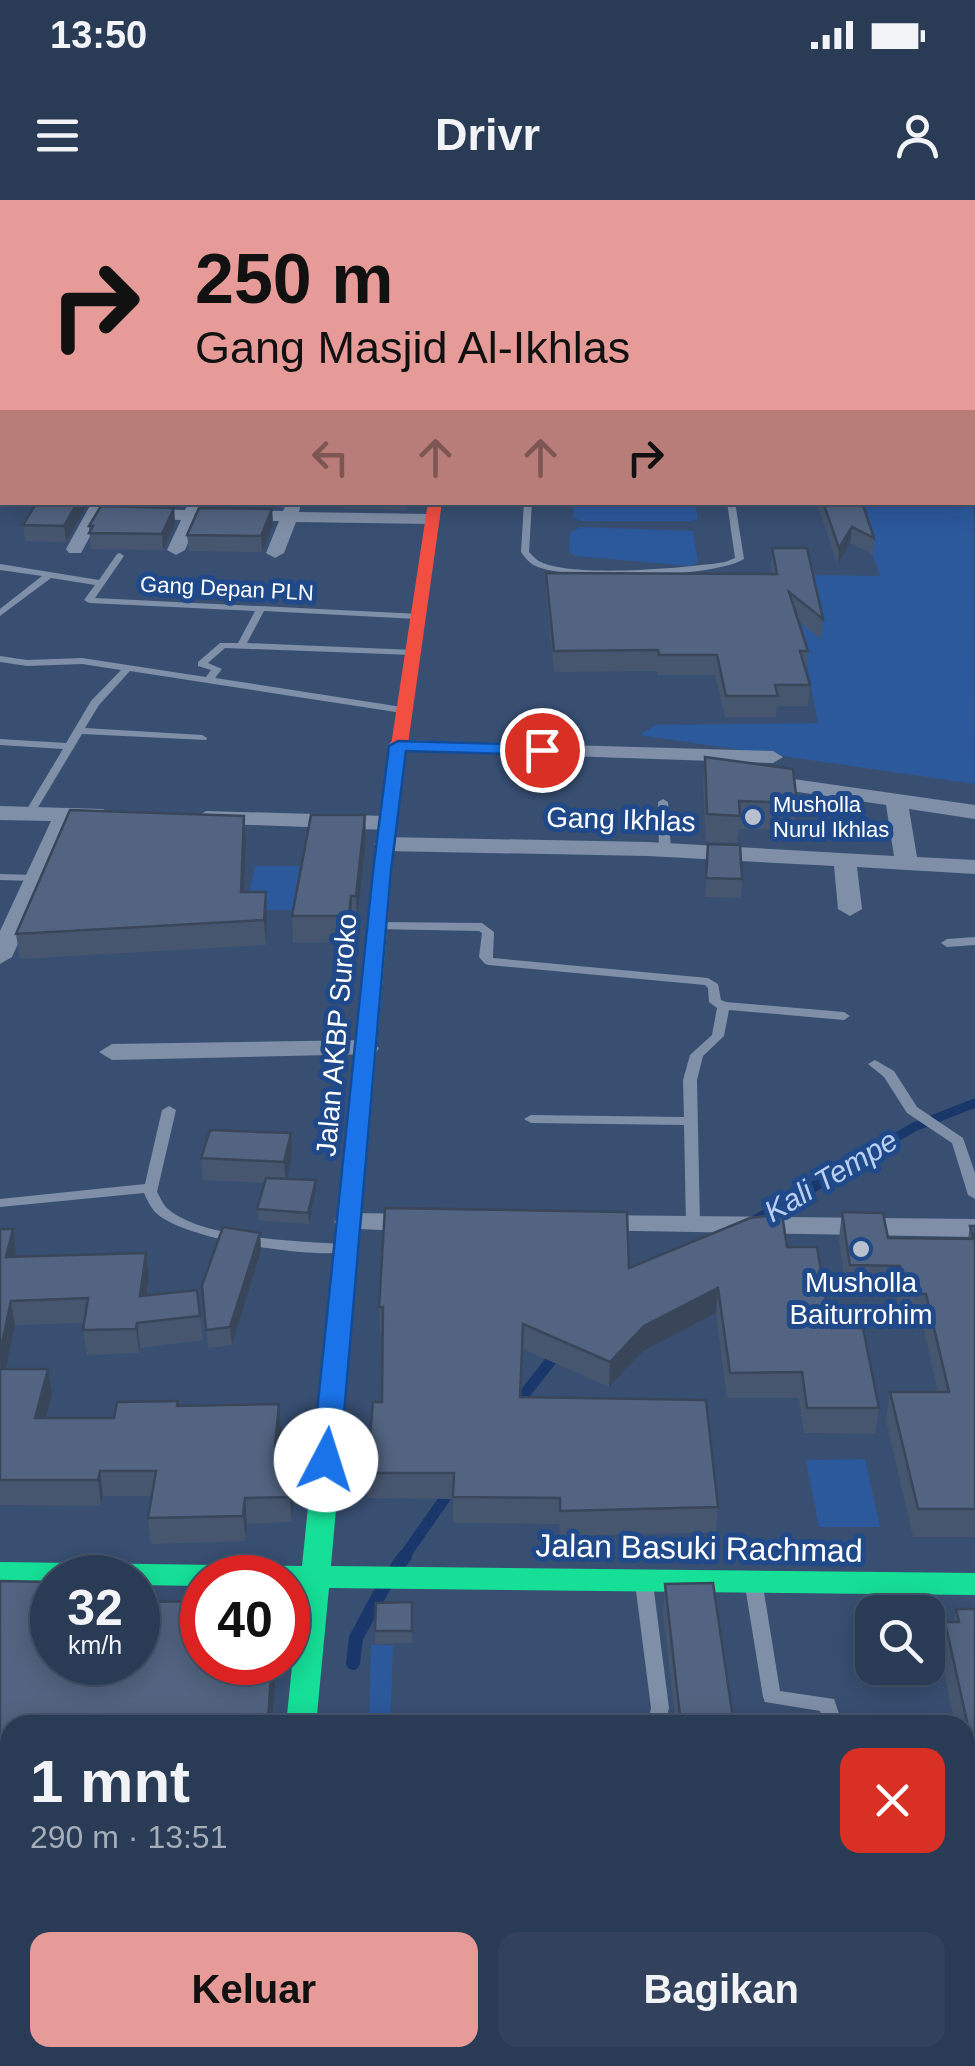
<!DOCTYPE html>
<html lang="id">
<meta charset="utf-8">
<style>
:root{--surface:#2a3b56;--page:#32425c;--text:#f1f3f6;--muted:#a5adb9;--line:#46556c;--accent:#e69b98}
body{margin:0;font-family:Helvetica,sans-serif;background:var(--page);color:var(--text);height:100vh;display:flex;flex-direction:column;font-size:38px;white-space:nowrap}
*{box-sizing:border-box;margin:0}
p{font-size:32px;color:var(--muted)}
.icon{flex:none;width:55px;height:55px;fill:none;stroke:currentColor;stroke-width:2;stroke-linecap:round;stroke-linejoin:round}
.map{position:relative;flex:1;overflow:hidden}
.sheet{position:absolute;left:0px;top:1515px;width:975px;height:352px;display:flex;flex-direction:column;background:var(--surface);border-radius:30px 30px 0 0;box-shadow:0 5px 25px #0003,0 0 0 2px var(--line)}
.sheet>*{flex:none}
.guide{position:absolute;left:0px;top:0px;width:975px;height:305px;box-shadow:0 5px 25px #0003,0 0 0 2px var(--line);background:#e69b98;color:#111;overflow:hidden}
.controls{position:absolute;left:855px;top:1395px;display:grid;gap:20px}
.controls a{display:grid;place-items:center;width:90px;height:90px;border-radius:20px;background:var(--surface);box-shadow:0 5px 25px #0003,0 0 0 2px var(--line);font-size:50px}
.speed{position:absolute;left:30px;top:1355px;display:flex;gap:20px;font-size:50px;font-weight:700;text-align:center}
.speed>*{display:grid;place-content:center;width:130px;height:130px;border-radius:50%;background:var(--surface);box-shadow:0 5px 25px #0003,0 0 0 2px var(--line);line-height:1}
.speed small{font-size:25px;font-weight:400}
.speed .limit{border:15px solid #d22;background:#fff;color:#111}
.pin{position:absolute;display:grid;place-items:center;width:85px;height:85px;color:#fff;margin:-42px;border:5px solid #fff;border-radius:50%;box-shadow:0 2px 10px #0007}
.me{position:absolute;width:110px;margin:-55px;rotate:5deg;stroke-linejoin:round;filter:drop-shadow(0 0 8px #0008)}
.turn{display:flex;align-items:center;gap:35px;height:210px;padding:0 30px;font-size:45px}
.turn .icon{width:130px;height:130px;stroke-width:2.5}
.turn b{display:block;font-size:70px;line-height:85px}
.lanes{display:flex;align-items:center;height:95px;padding:0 30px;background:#0003;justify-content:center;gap:50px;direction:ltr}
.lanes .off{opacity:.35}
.round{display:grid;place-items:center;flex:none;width:105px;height:105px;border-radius:20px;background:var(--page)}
.summary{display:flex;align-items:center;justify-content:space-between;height:170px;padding:0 30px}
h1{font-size:60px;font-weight:700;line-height:75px}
.button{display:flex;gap:20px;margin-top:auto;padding:20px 30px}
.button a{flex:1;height:115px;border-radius:20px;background:var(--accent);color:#111;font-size:40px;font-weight:700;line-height:115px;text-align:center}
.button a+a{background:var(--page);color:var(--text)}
.status{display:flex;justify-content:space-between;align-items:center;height:70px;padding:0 50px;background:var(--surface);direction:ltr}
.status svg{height:28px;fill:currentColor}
header{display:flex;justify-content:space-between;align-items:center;height:130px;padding:0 30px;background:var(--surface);font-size:45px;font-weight:700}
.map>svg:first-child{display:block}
</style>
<div class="status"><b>13:50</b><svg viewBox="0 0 49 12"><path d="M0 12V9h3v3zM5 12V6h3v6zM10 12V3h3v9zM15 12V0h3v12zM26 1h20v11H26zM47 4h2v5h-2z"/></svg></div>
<header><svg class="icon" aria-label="menu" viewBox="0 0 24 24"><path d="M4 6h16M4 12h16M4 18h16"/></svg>Drivr<svg class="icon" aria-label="person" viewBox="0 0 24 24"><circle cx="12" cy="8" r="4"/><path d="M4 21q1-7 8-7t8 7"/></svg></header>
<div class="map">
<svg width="975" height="1866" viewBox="0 0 975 1866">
<rect width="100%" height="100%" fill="#384f72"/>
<!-- green -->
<path fill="#2c599c" d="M 973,256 L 975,584 L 639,535 L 656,525 L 818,523 L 797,412 L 808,375 L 880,376 L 856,303 L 972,302 Z
M 695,303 L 698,319 L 691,321 L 582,321 L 573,317 L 574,303 Z
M 580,327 L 693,331 L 698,362 L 690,366 L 576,356 L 569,352 L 570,333 Z
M 255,666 L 300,666 L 292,710 L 246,710 Z
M 865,1259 L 880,1327 L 819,1327 L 806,1260 Z
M 371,1445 L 393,1445 L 390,1525 L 369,1525 Z"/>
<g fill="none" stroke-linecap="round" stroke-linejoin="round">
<!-- stream-far2 -->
<path stroke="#19376a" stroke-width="9" d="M 871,952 L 914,927 L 975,903"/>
<!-- stream-far1 -->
<path stroke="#19376a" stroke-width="11" d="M 748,1025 L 876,950
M 515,1206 L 557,1153
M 403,1358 L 450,1291"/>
<!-- stream -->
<path stroke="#19376a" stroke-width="14" d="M 397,1367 L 405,1356
M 353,1463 L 356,1438 L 384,1386"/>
<!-- lane -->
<path fill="#7f8fa7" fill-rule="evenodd" d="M 972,230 L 975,230 L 975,234 L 972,234 Z
M 524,302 L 532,302 L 529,352 C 534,357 535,359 541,362 C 574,378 687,368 725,362 L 735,358 L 727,302 L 735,302 L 744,359 C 712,378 574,381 538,367 C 530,364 526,359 521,352 Z
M 120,353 L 124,356 L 95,398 L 420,414 L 420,418 L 417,419 L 264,411 L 247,443 L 415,450 L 415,454 L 412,455 L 225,448 L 208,463 L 222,469 L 215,478 L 402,507 L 407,510 L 402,513 L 130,471 L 99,505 L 85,528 L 202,535 L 207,538 L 206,540 L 82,534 L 34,614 L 29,617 L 25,616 L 24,614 L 63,549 L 0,545 L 0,539 L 66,543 L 91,501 L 121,470 L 82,464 L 27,466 L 0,462 L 0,456 L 27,460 L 82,458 L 206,477 L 211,470 L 198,466 L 198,462 L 220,443 L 238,443 L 255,411 L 89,403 L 84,400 L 95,385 L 51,378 L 0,416 L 0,409 L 42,376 L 0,370 L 0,364 L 99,380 L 117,354 Z
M 663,599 L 668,602 L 671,650 L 665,653 L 659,650 L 658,602 Z
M 0,674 L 36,675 L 42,678 L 36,681 L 0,680 Z
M 378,722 L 482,723 L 494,732 L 493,758 L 708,778 L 718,784 L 721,800 L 726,802 L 844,812 L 850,816 L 844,820 L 729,810 L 724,836 L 703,856 L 697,880 L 700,1025 L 693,1030 L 686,1025 L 684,925 L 531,923 L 524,919 L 531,915 L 684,917 L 683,880 L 690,855 L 712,835 L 717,808 L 709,802 L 708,788 L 705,785 L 489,765 L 485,764 L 479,757 L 482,733 L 479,731 L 374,729 L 372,726 L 374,723 Z
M 975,737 L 975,745 L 947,747 L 941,743 L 947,739 Z
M 875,860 L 894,871 L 917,907 L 963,938 L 975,973 L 975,999 L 968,995 L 952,943 L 907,913 L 884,877 L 868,864 Z
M 169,906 L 176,910 L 157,992 C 160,997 162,1002 165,1006 C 196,1039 299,1041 343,1044 L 348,1046 L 350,1049 L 348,1052 C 309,1058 185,1040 156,1013 C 151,1008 147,1000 144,993 L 0,1007 L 0,999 L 145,984 L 162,910 Z
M 644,1376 L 650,1378 L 653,1383 L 669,1508 L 665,1525 L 647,1525 L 651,1508 L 635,1383 L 638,1378 Z
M 754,1379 L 760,1381 L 763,1386 L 780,1491 L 834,1499 L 843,1525 L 825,1525 L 820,1511 L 765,1502 L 763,1497 L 745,1386 L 748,1381 Z
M 965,1777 L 975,1777 L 975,1797 L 965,1797 Z"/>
<!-- street -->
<path fill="#7f8fa7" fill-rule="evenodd" d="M 202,0 L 214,0 L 215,2 L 204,2 Z
M 534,0 L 546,0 L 547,2 L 536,2 Z
M 567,0 L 579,0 L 580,2 L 569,2 Z
M 666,0 L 678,0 L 678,2 L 667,2 Z
M 723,0 L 735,0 L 736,2 L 725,2 Z
M 0,9 L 2,9 L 2,15 L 0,15 Z
M 972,26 L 975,26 L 975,34 L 972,34 Z
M 92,302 L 109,302 L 106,308 L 185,310 L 189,302 L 205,302 L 202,310 L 283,311 L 287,302 L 301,302 L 299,312 L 432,314 L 440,319 L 432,324 L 296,322 L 284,353 L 275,358 L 266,353 L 279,321 L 198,320 L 185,350 L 176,355 L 167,350 L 181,320 L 100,318 L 81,353 L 69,353 L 66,349 Z
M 398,540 L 773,551 L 783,557 L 773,563 L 391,550 L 388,546 L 391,542 Z
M 759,574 L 975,605 L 975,619 L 909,609 L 917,657 L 975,660 L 975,674 L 857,667 L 862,709 L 850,716 L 838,709 L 834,666 L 648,656 L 385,651 L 374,644 L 385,637 L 648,642 L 894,656 L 886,605 L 751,585 L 748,580 L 751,575 Z
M 0,606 L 103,609 L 114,616 L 103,623 L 73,622 L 12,757 L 0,764 L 0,731 L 51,621 L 0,620 Z
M 206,611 L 387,616 L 398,623 L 387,630 L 198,623 L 195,618 Z
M 366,840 L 379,848 L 375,854 L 112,860 L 99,852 L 112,844 Z
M 349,1013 L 422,1014 L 432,1017 L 437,1023 L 432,1029 L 422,1032 L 339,1028 L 334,1022 L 339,1016 Z
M 590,1015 L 975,1019 L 975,1037 L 580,1030 L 575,1024 L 580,1018 Z"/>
<!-- fast -->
<path fill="#16e098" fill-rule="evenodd" d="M 0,77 L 2,77 L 2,83 L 0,83 Z
M 0,237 L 2,237 L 2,245 L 0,245 Z
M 378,712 L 388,718 L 331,1366 L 975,1373 L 975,1395 L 329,1388 L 316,1525 L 286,1525 L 300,1387 L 288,1387 L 288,1378 L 202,1378 L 202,1386 L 138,1385 L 138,1378 L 52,1378 L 52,1384 L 0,1384 L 0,1362 L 302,1366 L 368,718 Z
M 251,1858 L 287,1858 L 286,1866 L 250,1866 Z"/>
<!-- jam -->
<path fill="#f24e42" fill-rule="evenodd" d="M 972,246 L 975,246 L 975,254 L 972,254 Z
M 428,302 L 442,302 L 394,644 L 388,718 L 378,724 L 368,718 L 376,644 Z"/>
</g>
<!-- wall -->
<path fill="#47566f" d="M 972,72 L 974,73 L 975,72 L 975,226 L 972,226 Z
M 89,302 L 66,342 L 25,341 L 23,325 Z
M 111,302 L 186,302 L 183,306 L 112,304 Z
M 206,302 L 283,302 L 281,307 L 207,306 Z
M 343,302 L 409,302 L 407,310 L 344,309 Z
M 806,302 L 862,302 L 874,338 L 873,354 L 850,343 L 838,364 L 818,307 L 807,307 Z
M 174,308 L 175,324 L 163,350 L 91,349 L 89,326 Z
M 272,309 L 273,325 L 262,352 L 189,351 L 187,335 Z
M 772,348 L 823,419 L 821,439 L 798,421 L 808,451 L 806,471 L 810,485 L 808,506 L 777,506 L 776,517 L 725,517 L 715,475 L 658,475 L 657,471 L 554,472 L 546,393 L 546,373 L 772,374 L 771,367 Z
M 705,557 L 797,603 L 794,630 L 739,629 L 737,643 L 706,642 L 703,584 Z
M 365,615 L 366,641 L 357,722 L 352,722 L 350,742 L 293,743 L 292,716 Z
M 246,640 L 244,692 L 266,692 L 267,717 L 266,745 L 20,759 L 16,734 Z
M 708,644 L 742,679 L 741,698 L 705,697 Z
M 291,933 L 292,955 L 287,979 L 316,991 L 309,1024 L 258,1020 L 257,1009 L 264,983 L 203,980 L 201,958 Z
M 842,1012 L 888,1038 L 968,1039 L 970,1026 L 975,1026 L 975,1337 L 913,1337 L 886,1220 L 890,1192 L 938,1192 L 922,1121 L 901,1120 L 896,1093 L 846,1092 L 839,1039 Z
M 0,1029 L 13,1029 L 16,1053 L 16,1057 L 146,1053 L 149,1077 L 147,1095 L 197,1090 L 203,1140 L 140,1148 L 139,1153 L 87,1155 L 83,1130 L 84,1123 L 15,1125 L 6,1169 L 48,1169 L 52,1194 L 46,1218 L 114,1218 L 178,1206 L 279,1204 L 281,1229 L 279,1246 L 297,1271 L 292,1322 L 247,1324 L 246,1341 L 151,1344 L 148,1318 L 152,1296 L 103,1296 L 101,1306 L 0,1305 Z
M 260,1033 L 261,1051 L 232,1145 L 208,1148 L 202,1085 Z
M 787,1047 L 831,1128 L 879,1208 L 875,1234 L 804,1233 L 799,1198 L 727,1198 L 716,1113 L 643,1151 L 609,1187 L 523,1149 L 521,1197 L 718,1307 L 716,1332 L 560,1336 L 559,1324 L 453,1323 L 453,1299 L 368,1298 L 367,1273 L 382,1202 L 383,1132 L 380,1132 L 379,1107 L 629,1068 Z
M 0,1381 L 52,1382 L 52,1462 L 138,1462 L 138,1402 L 202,1401 L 202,1462 L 277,1462 L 272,1525 L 10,1525 L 10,1858 L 176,1858 L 175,1866 L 0,1866 Z
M 665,1384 L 734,1525 L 676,1525 L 663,1412 Z
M 412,1402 L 412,1443 L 375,1444 L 375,1431 Z
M 956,1409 L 975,1409 L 975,1589 L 969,1589 L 965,1571 L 965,1525 L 955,1525 L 940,1452 L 945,1422 L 954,1422 Z"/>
<!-- shaded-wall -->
<path fill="#39465a" d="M 78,302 L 89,302 L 66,342 L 64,326 Z
M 174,308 L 175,324 L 163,350 L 162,334 Z
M 272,309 L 273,325 L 262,352 L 261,336 Z
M 852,327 L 850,343 L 838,364 L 839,348 Z
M 365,615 L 366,641 L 357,722 L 356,696 Z
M 244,616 L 246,640 L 243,717 L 241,692 Z
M 266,692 L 267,717 L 266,745 L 264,720 Z
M 351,696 L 352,722 L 350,742 L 349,716 Z
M 291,933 L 292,955 L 286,984 L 284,962 Z
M 316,980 L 316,991 L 309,1024 L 308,1013 Z
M 13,1029 L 16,1053 L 10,1081 L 6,1057 Z
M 260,1033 L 261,1051 L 232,1145 L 230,1127 Z
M 146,1053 L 149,1077 L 143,1120 L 140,1096 Z
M 718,1088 L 716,1113 L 643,1151 L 609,1187 L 610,1162 L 644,1126 Z
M 11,1101 L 15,1125 L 1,1194 L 0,1153 Z
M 137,1123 L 140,1148 L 139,1153 L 136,1129 Z
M 48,1169 L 52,1194 L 40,1243 L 35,1218 Z
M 279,1204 L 281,1229 L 277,1271 L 275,1246 Z
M 295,1246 L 297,1271 L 292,1322 L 290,1297 Z
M 100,1271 L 103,1296 L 101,1306 L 98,1280 Z
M 245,1298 L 247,1324 L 246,1341 L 243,1316 Z
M 272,1462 L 277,1462 L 272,1525 L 269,1525 Z
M 169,1858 L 176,1858 L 175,1866 L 168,1866 Z"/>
<!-- building -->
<path fill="#526481" stroke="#39465a" stroke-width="2.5" d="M 972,72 L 974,73 L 975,72 L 975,212 L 972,212 Z
M 37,302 L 78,302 L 64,326 L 23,325 Z
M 823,302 L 862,302 L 874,338 L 852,327 L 839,348 Z
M 101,306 L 174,308 L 162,334 L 89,333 L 93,326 L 89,326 Z
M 199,308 L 272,309 L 261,336 L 187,335 Z
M 772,348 L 807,348 L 823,419 L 789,392 L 808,451 L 800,451 L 810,485 L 775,485 L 778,496 L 726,496 L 717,455 L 659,455 L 658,450 L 554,451 L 546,373 L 777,374 Z
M 705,557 L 793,569 L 797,603 L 739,601 L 740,616 L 707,614 Z
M 70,610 L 244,616 L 241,692 L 266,692 L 264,720 L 16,734 Z
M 311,615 L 365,615 L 356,696 L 351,696 L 349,716 L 292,716 Z
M 708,644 L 740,645 L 742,679 L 706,678 Z
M 210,930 L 291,933 L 284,962 L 201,958 Z
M 266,978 L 316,980 L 308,1013 L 257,1009 Z
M 385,1008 L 627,1012 L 629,1068 L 750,1018 L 782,1014 L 787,1047 L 817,1047 L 831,1128 L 863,1128 L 879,1208 L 807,1208 L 802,1172 L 730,1173 L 718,1088 L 644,1126 L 610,1162 L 523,1124 L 520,1197 L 706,1200 L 718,1307 L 560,1311 L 560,1298 L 453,1297 L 454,1273 L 367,1273 L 373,1202 L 382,1202 L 383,1107 L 379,1107 Z
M 842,1012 L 883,1013 L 888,1038 L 974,1039 L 970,1026 L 975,1026 L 975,1309 L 918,1309 L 890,1192 L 949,1192 L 926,1094 L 905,1093 L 900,1066 L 850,1065 Z
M 223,1027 L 260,1033 L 230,1127 L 206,1130 L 202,1085 Z
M 0,1029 L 13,1029 L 6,1057 L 146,1053 L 140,1096 L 197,1090 L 200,1116 L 137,1123 L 136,1129 L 83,1130 L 88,1098 L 11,1101 L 0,1153 Z
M 0,1169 L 48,1169 L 35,1218 L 114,1218 L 117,1202 L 178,1201 L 177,1206 L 279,1204 L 275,1246 L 295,1246 L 290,1297 L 245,1298 L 243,1316 L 148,1318 L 156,1271 L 100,1271 L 98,1280 L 0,1280 Z
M 0,1381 L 52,1382 L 48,1402 L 52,1402 L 52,1462 L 138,1462 L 138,1402 L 202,1401 L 202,1462 L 272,1462 L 268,1520 L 210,1521 L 210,1525 L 10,1525 L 10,1858 L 169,1858 L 168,1866 L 0,1866 Z
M 713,1383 L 734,1525 L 681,1525 L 665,1384 Z
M 412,1402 L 412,1431 L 375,1431 L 376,1403 Z
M 956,1409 L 975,1409 L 975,1558 L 945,1422 L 959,1422 Z
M 381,1858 L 850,1858 L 851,1866 L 381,1866 Z"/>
<!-- route -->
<path fill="#1a73e8" stroke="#114b97" stroke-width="2.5" d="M 398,541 L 542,545 L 551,550 L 542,555 L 406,551 L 391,671 L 340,1260 L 336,1267 L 316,1267 L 312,1260 L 373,671 L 389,546 Z"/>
<!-- markers -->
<g fill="#b9c1ce" stroke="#20498a" stroke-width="4">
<circle cx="753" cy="617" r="10"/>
<circle cx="861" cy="1049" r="10"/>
</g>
<g text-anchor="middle" stroke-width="10" stroke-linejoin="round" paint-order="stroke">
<!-- far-street labels -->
<g font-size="22" fill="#fff" stroke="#20498a">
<text transform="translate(227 388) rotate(3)" y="8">Gang Depan PLN</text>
</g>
<!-- far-poi labels -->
<g font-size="22" fill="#fff" stroke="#20498a" text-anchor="start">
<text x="773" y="612">Musholla<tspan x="773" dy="25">Nurul Ikhlas</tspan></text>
</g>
<!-- street labels -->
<g font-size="28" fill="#fff" stroke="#20498a">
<text transform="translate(621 619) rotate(2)" y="10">Gang Ikhlas</text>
<text transform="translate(336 835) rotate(-85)" y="10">Jalan AKBP Suroko</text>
</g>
<!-- poi labels -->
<g font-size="28" fill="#fff" stroke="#20498a">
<text x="861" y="1092">Musholla<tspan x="861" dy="32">Baiturrohim</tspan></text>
</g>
<!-- water labels -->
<g font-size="30" font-style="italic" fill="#b8cff2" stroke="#20498a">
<text transform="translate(831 976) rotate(-31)" y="10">Kali Tempe</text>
</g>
<!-- near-street labels -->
<g font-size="32" fill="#fff" stroke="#20498a">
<text transform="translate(699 1348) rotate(1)" y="11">Jalan Basuki Rachmad</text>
</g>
</g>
</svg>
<div class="controls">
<a><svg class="icon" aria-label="search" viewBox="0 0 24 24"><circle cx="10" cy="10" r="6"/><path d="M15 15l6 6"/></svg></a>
</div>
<div class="speed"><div>32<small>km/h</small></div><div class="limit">40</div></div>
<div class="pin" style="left:542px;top:550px;background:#d93025"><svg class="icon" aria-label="arrive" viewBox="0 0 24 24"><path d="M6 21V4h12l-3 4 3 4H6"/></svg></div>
<svg class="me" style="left:326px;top:1260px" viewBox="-20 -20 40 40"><circle r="19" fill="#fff"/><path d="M0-13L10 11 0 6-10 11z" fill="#1a73e8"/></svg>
<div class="guide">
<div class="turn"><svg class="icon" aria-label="right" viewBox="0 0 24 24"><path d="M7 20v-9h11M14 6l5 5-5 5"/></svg><div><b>250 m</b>Gang Masjid Al-Ikhlas</div></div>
<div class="lanes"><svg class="icon off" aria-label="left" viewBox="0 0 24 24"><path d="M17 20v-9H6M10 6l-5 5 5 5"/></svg><svg class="icon off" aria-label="ahead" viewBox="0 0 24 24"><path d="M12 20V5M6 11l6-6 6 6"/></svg><svg class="icon off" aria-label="ahead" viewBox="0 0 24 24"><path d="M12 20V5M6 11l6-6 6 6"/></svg><svg class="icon" aria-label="right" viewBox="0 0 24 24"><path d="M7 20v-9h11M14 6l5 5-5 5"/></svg></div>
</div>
<section class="sheet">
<div class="summary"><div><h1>1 mnt</h1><p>290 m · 13:51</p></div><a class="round" style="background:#d93025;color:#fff"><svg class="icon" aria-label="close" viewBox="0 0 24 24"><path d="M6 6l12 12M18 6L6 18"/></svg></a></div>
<div class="button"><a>Keluar</a><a>Bagikan</a></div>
</section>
</div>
